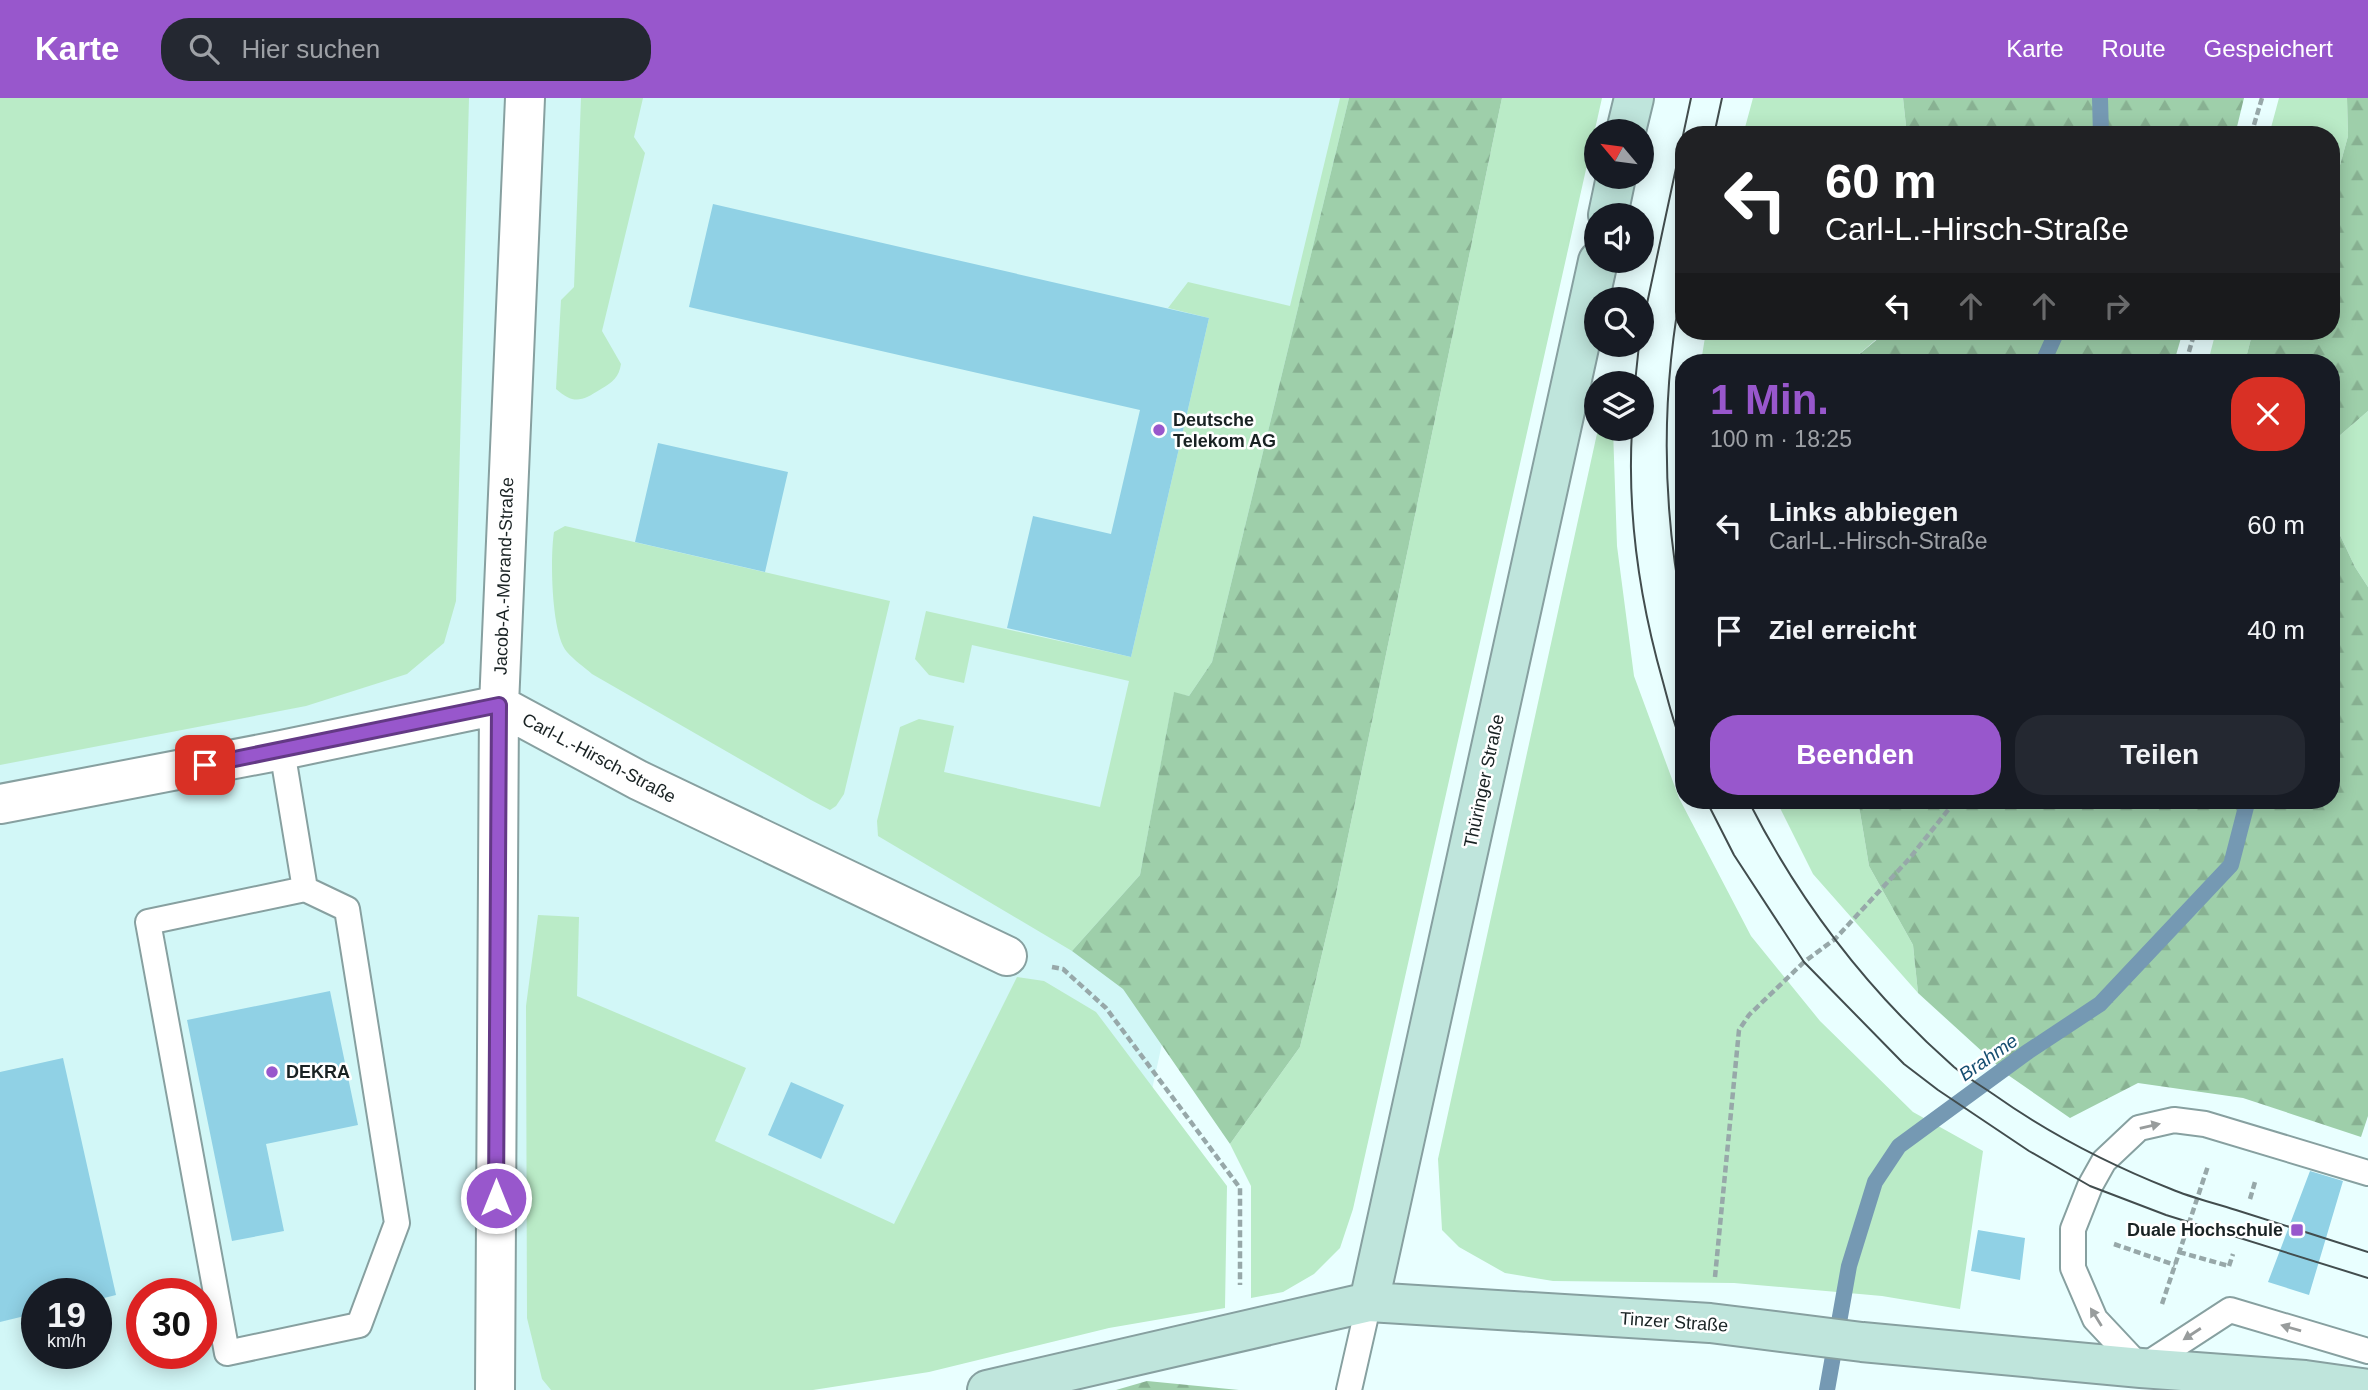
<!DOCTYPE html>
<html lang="de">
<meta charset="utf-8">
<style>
:root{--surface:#171b24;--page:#242831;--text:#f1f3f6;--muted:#9ea1a6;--accent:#9857cc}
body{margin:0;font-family:Helvetica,sans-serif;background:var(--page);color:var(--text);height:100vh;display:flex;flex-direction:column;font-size:26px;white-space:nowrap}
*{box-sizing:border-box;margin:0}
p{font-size:23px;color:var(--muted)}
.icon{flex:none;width:38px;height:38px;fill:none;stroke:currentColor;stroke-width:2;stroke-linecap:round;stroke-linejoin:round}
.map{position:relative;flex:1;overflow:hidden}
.panel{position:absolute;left:1675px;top:256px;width:665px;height:455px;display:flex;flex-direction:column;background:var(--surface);border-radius:28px;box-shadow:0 4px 18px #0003}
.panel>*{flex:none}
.guide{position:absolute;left:1675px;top:28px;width:665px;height:214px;border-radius:28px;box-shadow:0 4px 18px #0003;background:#202124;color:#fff;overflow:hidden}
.needle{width:46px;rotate:299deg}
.controls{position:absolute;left:1584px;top:21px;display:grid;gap:14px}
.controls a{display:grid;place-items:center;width:70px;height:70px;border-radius:50%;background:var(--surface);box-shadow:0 4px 18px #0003;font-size:35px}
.speed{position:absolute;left:21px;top:1180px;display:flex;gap:14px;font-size:35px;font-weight:700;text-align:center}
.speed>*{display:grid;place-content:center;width:91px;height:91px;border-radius:50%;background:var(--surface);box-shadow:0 4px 18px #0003;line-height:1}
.speed small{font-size:18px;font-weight:400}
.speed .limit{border:10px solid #d22;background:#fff;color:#111}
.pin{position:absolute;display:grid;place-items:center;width:60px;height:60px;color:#fff;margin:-30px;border-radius:14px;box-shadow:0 4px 10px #0006}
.me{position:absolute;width:77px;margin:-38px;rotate:0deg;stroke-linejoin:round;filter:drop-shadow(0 0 5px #0008)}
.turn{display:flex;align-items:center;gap:24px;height:147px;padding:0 35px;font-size:32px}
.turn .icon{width:91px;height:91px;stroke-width:2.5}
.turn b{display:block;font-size:49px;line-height:60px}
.lanes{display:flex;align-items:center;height:66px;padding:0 35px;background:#0003;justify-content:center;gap:35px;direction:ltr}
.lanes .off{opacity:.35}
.round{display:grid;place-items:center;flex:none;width:74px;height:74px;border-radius:28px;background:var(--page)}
.summary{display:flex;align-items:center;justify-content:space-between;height:119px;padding:0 35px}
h1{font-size:42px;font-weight:700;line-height:52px;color:var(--accent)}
.primary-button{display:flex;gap:14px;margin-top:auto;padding:14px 35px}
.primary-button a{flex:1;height:80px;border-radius:28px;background:var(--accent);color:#fff;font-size:28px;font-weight:700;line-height:80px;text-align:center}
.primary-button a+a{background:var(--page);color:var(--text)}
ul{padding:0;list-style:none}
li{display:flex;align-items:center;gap:21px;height:105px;padding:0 35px}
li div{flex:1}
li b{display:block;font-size:26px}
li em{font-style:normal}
header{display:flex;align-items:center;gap:42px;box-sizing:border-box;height:98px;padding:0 35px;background:var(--accent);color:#fff}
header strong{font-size:33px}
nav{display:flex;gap:38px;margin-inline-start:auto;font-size:24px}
.search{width:490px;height:63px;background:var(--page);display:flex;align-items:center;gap:18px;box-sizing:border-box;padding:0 24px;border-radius:28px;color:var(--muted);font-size:26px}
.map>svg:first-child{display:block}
</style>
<header>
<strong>Karte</strong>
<div class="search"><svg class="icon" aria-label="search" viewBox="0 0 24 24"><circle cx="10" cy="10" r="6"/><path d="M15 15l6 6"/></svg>Hier suchen</div>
<nav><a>Karte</a><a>Route</a><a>Gespeichert</a></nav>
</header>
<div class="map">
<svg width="2368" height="1292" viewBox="0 0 2368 1292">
<defs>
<pattern id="forest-firs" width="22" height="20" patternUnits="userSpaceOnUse" patternTransform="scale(1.75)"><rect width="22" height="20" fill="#9ecfaa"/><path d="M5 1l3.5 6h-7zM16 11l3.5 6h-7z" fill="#88b192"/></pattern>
</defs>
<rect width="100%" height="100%" fill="#e9ffff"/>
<!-- built -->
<path fill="#d2f7f7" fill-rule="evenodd" d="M 0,0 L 1369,0 L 1123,1124 L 592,1292 L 0,1292 ZM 37,1195 L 96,1195 L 96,1255 L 37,1255 ZM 142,1195 L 201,1195 L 201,1255 L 142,1255 Z"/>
<!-- green -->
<path fill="#baebc7" d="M 0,0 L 469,0 L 456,503 L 444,545 L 407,576 L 306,608 L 0,667 Z
M 581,0 L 643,0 L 634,39 L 645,55 L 602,233 L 621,266 C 619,279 613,284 601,291 C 582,303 574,307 556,291 L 561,202 L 574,189 Z
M 1340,0 L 1349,0 L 1212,564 L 1189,598 L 1174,595 L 1140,777 L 1072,853 L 878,738 L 877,723 L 900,629 L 919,621 L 954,628 L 944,674 L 1100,709 L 1129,583 L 972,547 L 964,585 L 929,577 L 915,561 L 926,513 L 1131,559 L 1209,220 L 1168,210 L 1188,184 L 1290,208 Z
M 1502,0 L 1602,0 L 1353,1111 L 1340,1150 L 1314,1176 L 1283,1194 L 1251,1200 L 1251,1088 L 1230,1046 L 1300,949 L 1335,801 Z
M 1753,0 L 1903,0 L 1907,37 L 1743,37 Z
M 2279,0 L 2347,0 L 2348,38 L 2331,100 L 2331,37 L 2269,37 Z
M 1706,233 L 1881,233 L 1880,238 L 1850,264 L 1701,264 Z
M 2216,233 L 2253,233 L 2247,256 L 2249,264 L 2208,264 Z
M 2368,313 L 2368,489 L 2355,469 L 2331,418 L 2331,381 L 2338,339 Z
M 1598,331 L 1613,331 L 1617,448 L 1634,578 L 1679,700 L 1751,838 L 1820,923 L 1913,1014 L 1983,1053 L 1960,1211 L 1882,1198 L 1734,1185 L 1553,1183 L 1505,1175 L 1459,1149 L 1442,1132 L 1438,1061 Z
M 565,428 L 890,503 L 844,696 L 836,708 L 830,712 L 811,702 L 592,576 C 584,569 574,562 567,554 C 551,536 550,458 554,434 Z
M 1776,702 L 1858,702 L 1869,768 L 1913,847 L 1918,895 L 1813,776 Z
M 538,817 L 579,819 L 577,898 L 746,970 L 715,1043 L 894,1126 L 1017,879 L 1044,883 L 1096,914 L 1227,1088 L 1225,1210 L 1109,1230 L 929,1274 L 813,1292 L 551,1292 L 542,1281 L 527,1220 L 526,908 Z"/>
<!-- forest -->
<path fill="url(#forest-firs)" d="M 1349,0 L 1502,0 L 1335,801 L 1300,949 L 1230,1046 L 1123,891 L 1072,853 L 1140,777 L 1174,594 L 1189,598 L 1212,564 Z
M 1903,0 L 2244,0 L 2235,37 L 1907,37 Z
M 2347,0 L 2368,0 L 2368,313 L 2338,339 L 2331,381 L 2331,264 L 2249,264 L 2247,256 L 2253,233 L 2331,233 L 2331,100 L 2348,38 Z
M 1881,233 L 2183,233 L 2174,264 L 1850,264 L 1880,239 Z
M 2331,418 L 2355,469 L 2368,489 L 2368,1018 L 2361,1039 L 2243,1000 L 2138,985 L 2070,1020 L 2008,977 L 1918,895 L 1913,847 L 1869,768 L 1858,702 L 2331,702 Z
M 1147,1283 L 1239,1292 L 1116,1292 Z"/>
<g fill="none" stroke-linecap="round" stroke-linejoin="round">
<!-- stream -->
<path stroke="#7599b3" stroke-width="16" d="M 2100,0 L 2101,37
M 2043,264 L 2057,233
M 1827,1292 L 1849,1168 L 1875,1084 L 1899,1048 L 2026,955 L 2100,906 L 2231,767 L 2246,709 L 2242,702"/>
</g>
<!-- building -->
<path fill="#90d1e5" d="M 713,106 L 1209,220 L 1131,559 L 1007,530 L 1033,418 L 1111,436 L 1140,312 L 689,209 Z
M 658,345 L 788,374 L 765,474 L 635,444 Z
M 330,893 L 358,1027 L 266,1046 L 284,1133 L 232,1143 L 187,922 Z
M 63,960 L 116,1197 L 96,1202 L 96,1195 L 37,1195 L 37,1215 L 0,1224 L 0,974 Z
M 791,984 L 844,1007 L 821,1061 L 768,1037 Z
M 2310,1073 L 2343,1083 L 2309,1197 L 2268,1184 Z
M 1978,1132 L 2025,1140 L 2020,1182 L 1971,1173 Z"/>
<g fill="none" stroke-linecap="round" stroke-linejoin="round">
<!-- lane casing -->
<g stroke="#87a0a0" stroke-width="28">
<path id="lane" d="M 282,652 L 305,791 L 347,811 L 397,1125 L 359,1227 L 227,1255 L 148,824 L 305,791
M 2368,1075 L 2205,1026 L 2174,1022 L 2139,1030 L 2104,1063 L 2090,1088 L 2073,1131 L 2073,1170 L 2095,1221 L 2141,1270 L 2230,1212 L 2368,1253
M 1349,1292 L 1369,1204"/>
</g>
<!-- street casing -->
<g stroke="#87a0a0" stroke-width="42">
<path id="street" d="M 0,706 L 282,652 L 499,607 L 638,682 L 1007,858
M 495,1292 L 499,607 L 525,0"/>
</g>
<!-- secondary casing -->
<g stroke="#87a0a0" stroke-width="42">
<path id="secondary" d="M 1626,33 L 1634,0
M 1608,117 L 1616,79
M 1369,1204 L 1598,163
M 987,1292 L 1369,1204 L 1710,1225 L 1862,1244 L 2141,1270 L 2305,1282 L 2368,1291"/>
</g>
<!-- path -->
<path stroke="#97a8a9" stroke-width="4.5" stroke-dasharray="7 3.5" stroke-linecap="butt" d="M 2251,37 L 2262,0
M 2186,264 L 2195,233
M 1052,869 L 1063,871 L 1106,910 L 1240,1090 L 1240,1187
M 2250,1101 L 2255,1084
M 2114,1146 L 2175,1167
M 2179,1154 L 2229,1168
M 2229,1168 L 2233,1156
M 1715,1179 L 1739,932 L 1749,917 L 1804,864 L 1835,841 L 1909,761 L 1956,702
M 2162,1206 L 2208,1068"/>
<!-- lane -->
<use href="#lane" stroke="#fff" stroke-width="24"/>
<!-- street -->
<use href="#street" stroke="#fff" stroke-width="38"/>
<!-- secondary -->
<use href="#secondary" stroke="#bfe5dc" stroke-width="38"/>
<!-- tram -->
<path stroke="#424d4e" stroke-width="2" d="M 1714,37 L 1722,0
M 1684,176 C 1661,290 1661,405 1684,519
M 1642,229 L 1691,0
M 1635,285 L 1639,247
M 1632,331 C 1627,418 1639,500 1663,584 C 1669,606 1674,629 1684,650
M 1706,702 L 1734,757 L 1804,864 L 1904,966 L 1938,992 L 2029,1053 L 2090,1088 L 2166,1117 L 2368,1180
M 1748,702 C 1799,803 1869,894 1954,969 C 1966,979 1980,987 1993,996 C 2048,1035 2108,1066 2171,1091 C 2192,1100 2215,1105 2236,1112 C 2280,1126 2324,1140 2368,1154"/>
</g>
<!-- one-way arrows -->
<defs><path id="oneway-solid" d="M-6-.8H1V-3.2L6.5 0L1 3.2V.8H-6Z" transform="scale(1.75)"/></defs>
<g fill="#989c9c">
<use href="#oneway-solid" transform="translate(2150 1028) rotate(-13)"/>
<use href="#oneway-solid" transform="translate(2096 1219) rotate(-122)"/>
<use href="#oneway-solid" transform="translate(2291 1230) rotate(-164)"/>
<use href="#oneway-solid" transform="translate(2192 1236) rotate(147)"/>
</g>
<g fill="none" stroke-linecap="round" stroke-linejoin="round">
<!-- route casing -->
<g stroke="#633985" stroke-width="18">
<path id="route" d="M 205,667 L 499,607 L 496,1100"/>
</g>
<!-- route -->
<use href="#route" stroke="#9857cc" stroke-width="12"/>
</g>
<!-- markers -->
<g fill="#9857cc" stroke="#fff" stroke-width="2.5">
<circle cx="1159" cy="332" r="7"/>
<circle cx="272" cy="974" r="7"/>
<rect x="2290" y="1125" width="14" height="14" rx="3.5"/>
</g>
<g text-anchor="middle" stroke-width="5" stroke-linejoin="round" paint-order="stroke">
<!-- poi labels -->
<g font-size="18" font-weight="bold" fill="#192223" stroke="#fff" text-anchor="start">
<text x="1173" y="328">Deutsche<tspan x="1173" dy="21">Telekom AG</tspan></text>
<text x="286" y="980">DEKRA</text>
<text x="2283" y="1138" text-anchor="end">Duale Hochschule</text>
</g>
<!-- street labels -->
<g font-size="18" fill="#192223" stroke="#fff">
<text transform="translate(504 478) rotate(-88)" y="6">Jacob-A.-Morand-Straße</text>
<text transform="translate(599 660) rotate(28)" y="6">Carl-L.-Hirsch-Straße</text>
<text transform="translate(1484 683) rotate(-78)" y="6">Thüringer Straße</text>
<text transform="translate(1674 1224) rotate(4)" y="6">Tinzer Straße</text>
</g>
<!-- water labels -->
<g font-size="19" font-style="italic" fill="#164e71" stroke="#fff">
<text transform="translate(1988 959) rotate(-35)" y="7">Brahme</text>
</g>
</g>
</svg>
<div class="controls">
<a><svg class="needle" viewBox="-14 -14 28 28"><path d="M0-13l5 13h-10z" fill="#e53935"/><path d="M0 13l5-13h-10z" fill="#9ea1a6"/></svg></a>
<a><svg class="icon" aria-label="sound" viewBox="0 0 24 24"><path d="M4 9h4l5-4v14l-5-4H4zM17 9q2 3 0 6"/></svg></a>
<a><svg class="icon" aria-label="search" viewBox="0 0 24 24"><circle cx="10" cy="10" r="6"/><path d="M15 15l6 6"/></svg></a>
<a><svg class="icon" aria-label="layers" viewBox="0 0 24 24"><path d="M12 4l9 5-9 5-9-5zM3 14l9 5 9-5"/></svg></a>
</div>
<div class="speed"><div>19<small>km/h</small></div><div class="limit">30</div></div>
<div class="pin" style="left:205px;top:667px;background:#d93025"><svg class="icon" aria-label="arrive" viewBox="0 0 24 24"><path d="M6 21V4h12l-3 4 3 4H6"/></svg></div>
<svg class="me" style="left:496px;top:1100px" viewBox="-20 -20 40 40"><circle r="17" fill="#9857cc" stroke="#fff" stroke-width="3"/><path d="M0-11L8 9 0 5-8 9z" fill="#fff"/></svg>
<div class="guide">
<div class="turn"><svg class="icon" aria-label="left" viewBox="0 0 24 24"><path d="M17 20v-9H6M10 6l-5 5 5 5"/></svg><div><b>60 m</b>Carl-L.-Hirsch-Straße</div></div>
<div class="lanes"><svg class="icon" aria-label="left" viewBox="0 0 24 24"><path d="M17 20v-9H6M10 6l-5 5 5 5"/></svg><svg class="icon off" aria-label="ahead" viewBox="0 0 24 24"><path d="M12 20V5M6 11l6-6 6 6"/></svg><svg class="icon off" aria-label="ahead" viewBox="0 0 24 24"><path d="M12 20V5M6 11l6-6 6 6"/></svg><svg class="icon off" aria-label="right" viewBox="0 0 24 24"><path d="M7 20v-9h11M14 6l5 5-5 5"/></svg></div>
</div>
<section class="panel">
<div class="summary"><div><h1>1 Min.</h1><p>100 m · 18:25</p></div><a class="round" style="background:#d93025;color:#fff"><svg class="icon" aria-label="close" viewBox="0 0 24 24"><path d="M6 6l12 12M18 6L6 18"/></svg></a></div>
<ul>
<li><svg class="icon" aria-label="left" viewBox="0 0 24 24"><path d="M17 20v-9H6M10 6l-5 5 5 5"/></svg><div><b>Links abbiegen</b><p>Carl-L.-Hirsch-Straße</p></div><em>60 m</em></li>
<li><svg class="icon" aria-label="arrive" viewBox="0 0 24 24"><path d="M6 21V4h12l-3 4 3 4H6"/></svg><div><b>Ziel erreicht</b></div><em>40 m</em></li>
</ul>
<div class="primary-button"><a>Beenden</a><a>Teilen</a></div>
</section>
</div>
